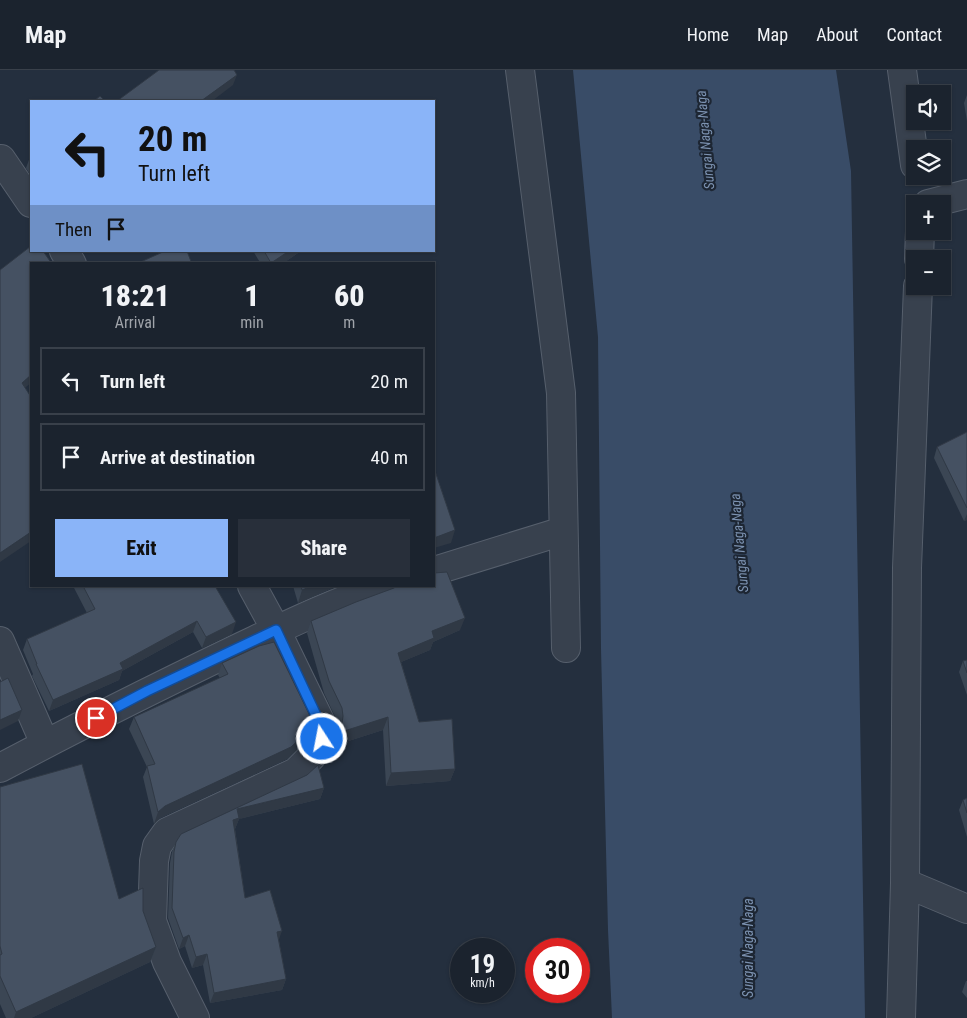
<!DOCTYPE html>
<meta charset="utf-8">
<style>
:root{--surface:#1b232e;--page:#282f3a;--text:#f1f3f6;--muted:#a0a4aa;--line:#39404a;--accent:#8ab4f8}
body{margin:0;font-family:"Roboto Condensed",sans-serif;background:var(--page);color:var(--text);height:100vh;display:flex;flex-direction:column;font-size:19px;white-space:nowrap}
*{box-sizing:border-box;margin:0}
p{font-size:16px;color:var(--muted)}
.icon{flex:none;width:28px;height:28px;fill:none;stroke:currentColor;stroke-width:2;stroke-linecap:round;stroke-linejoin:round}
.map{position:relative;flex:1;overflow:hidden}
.drawer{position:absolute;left:30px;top:192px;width:405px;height:325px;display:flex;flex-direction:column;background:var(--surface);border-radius:0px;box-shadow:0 1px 4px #0004,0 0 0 1px var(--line)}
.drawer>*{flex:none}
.hud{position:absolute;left:30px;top:30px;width:405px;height:152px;border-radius:0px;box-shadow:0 1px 4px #0004,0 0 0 1px var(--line);background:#8ab4f8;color:#111;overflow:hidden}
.controls{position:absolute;left:906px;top:15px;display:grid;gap:10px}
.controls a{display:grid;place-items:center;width:45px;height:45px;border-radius:0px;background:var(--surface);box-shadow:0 1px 4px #0004,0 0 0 1px var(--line);font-size:25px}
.speed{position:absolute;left:450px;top:868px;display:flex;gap:10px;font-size:25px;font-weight:700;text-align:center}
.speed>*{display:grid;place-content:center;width:65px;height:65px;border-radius:50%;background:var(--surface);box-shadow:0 1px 4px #0004,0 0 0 1px var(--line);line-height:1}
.speed small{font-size:12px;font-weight:400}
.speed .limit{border:8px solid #d22;background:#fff;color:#111}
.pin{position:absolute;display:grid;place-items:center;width:42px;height:42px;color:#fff;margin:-21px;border:2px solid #fff;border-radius:50%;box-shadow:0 1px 5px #0007}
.me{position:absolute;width:55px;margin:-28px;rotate:349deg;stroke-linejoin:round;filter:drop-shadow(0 0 4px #0008)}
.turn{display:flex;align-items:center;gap:18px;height:105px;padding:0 25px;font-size:22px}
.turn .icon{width:65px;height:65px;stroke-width:2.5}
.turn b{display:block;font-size:35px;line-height:42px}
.then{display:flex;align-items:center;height:48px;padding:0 25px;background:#0003;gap:10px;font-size:19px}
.eta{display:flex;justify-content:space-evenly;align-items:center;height:85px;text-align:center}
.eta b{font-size:30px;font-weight:800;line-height:35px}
.button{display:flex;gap:10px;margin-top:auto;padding:10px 25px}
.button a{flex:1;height:58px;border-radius:0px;background:var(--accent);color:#111;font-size:20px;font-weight:800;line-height:58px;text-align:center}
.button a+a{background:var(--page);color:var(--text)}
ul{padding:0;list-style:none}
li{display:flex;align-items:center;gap:15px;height:68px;margin:0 10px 8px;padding:0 15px;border:2px solid var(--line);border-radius:0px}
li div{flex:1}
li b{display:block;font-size:19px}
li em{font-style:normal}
header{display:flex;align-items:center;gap:30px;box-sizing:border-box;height:70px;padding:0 25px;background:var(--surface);border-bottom:1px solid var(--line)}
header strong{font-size:24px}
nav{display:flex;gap:28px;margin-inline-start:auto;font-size:18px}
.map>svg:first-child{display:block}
</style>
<header>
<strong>Map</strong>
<nav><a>Home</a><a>Map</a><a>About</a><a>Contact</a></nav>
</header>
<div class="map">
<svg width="967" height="948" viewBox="0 0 967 948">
<rect width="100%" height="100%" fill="#242f3e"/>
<!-- water -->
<path fill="#394c67" d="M 573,0 L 836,0 L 851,101 L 865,948 L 612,948 L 608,860 L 601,579 L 598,267 Z"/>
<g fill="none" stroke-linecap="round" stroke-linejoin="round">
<!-- minor casing -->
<g stroke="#565f6c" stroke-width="30">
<path id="minor" d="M 520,0 L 561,323 L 566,578
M 902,0 L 915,95
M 0,90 L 1,89 L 31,133
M 928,134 L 967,124
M 64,181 L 72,194
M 919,189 L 920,161
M 434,501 L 563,461
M 0,571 L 45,674
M 0,698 C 77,657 155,618 234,580 C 283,557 333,532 384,516
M 905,813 L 967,839
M 195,948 L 167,892 L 152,851 L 154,791 L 157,776 L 167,762 L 296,702 L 312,686 L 322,669 L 323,657 L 276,560 L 252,516
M 901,948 L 905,813 L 907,498 L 918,216"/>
</g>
<!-- minor -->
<use href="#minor" stroke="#38414e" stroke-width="28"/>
</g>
<!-- wall -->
<path fill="#3b4654" d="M 967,25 L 967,51 L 964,33 Z
M 31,86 L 31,106 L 26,98 L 30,87 Z
M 253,181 L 301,181 L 282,194 L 261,194 Z
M 967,362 L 967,450 L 964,451 L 934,388 L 937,377 Z
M 73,516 L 215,516 L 232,564 L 202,578 L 193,562 L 122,601 L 119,610 L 49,641 L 32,606 L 33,604 L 23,580 L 27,569 L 87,543 Z
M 293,516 L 337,516 L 298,533 Z
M 394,518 L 460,560 L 433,572 L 430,580 L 401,592 L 419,652 L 455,699 L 450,711 L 386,716 L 383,660 L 336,675 L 339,658 L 337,651 L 324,623 L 307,563 L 311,551 Z
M 967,590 L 967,625 L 959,602 L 963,591 Z
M 222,593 L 307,664 L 300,676 L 287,689 L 160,748 L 154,754 L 143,707 L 147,697 L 129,659 L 134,647 L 220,608 L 218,605 Z
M 0,717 L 119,829 L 143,841 L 156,877 L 150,892 L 31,948 L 6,948 L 0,934 Z
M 324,718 L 320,729 L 239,749 L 235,759 L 245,828 L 279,871 L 286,909 L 282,920 L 210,933 L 203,895 L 192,898 L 185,876 L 179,879 L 168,848 L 170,793 L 172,782 L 176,772 Z
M 967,728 L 967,767 L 959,740 L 963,730 Z
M 966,911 L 967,911 L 967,928 L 962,922 Z"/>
<!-- shaded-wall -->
<path fill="#303945" d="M 237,5 L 233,15 L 212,31 L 201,31 Z
M 289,181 L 301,181 L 282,194 L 271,194 L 271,193 Z
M 31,305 L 31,313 L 17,324 L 22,313 Z
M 967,444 L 967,450 L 964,451 Z
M 455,460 L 451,473 L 434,478 L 434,468 Z
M 31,462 L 31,471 L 0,492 L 0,483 Z
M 312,516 L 337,516 L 298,533 L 302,520 Z
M 465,548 L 460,560 L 433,572 L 430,580 L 394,595 L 398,583 L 432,561 Z
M 197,551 L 193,562 L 122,601 L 119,610 L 49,641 L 53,630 Z
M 236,552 L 232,564 L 202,578 L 206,567 Z
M 22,640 L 18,651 L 0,660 L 0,650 Z
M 388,647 L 383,660 L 336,675 L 341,662 Z
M 311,652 L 307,664 L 300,676 L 287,689 L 160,748 L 154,754 L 158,742 L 165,736 Z
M 455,699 L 450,711 L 386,716 L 391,703 Z
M 324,718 L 320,729 L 239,749 L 235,759 L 229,761 L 237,739 Z
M 282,861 L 278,872 L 277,862 Z
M 189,865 L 185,876 L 179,879 L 183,868 Z
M 156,877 L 150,892 L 31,948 L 14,948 L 16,942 Z
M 207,884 L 203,895 L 192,898 L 196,887 Z
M 286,909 L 282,920 L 210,933 L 214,923 Z"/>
<!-- building -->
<path fill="#455162" stroke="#303945" d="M 159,0 L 234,0 L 237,5 L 201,31 L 117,31 Z
M 100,26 L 105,31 L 94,31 Z
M 31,176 L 31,181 L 43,181 L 52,194 L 31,194 L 31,305 L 22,313 L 31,327 L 31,462 L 0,483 L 0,200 Z
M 165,181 L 187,181 L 192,194 L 136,194 Z
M 264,181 L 289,181 L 271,193 Z
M 967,362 L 967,438 L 937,377 Z
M 434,398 L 455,460 L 434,468 Z
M 447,502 L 465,548 L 432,561 L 434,568 L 398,583 L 419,652 L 452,649 L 455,699 L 391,703 L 388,647 L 341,662 L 343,646 L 342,638 L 329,611 L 311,551 L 356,532 L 394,518 L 397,516 L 434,516 L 434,503 Z
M 83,516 L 215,516 L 236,552 L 206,567 L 197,551 L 120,593 L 123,599 L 53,630 L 36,594 L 37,594 L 27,569 L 95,539 Z
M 301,516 L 312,516 L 302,520 Z
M 274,572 L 311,648 L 311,652 L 304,665 L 291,677 L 165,736 L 158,742 L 147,696 L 155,694 L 134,647 L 228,604 L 222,593 L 259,576 Z
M 967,590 L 967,603 L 963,591 Z
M 8,608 L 22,640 L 0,650 L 0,612 Z
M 82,694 L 119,829 L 143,818 L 143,841 L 156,877 L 16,942 L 0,906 L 0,885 L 2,884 L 0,876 L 0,717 Z
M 318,695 L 324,718 L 237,739 L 239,748 L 233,750 L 245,828 L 270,820 L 282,861 L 277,862 L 286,909 L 214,923 L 207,884 L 196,887 L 189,865 L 183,868 L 172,838 L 174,782 L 176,772 L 181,764 L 307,705 Z
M 967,728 L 967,743 L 963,730 Z"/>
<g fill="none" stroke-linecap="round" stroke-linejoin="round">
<!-- route casing -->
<g stroke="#114b97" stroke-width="12">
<path id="route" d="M 96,648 L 147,621 L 276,560 L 322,658 L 322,669"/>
</g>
<!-- route -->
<use href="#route" stroke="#1a73e8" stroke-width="9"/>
</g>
<g text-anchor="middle" stroke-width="4.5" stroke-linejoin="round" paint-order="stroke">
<!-- water labels -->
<g font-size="14" font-style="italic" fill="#7c92b1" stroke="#1d2633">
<text transform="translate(705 70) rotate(-95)" y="5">Sungai Naga-Naga</text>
<text transform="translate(739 473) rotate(-95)" y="5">Sungai Naga-Naga</text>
<text transform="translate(748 878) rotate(-90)" y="5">Sungai Naga-Naga</text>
</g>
</g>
</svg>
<div class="controls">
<a><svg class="icon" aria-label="sound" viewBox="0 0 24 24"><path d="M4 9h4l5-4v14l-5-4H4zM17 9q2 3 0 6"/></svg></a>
<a><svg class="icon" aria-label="layers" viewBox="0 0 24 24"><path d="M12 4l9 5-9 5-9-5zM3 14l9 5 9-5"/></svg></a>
<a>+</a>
<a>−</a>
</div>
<div class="speed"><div>19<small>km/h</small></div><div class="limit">30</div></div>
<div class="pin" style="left:96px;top:648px;background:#d93025"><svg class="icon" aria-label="arrive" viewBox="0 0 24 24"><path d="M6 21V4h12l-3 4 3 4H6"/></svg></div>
<svg class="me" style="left:322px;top:669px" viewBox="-20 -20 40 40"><circle r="17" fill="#1a73e8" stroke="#fff" stroke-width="3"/><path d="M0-11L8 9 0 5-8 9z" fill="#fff"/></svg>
<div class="hud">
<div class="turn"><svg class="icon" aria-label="left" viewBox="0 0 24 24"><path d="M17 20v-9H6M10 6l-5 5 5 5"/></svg><div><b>20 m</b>Turn left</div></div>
<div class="then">Then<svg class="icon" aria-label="arrive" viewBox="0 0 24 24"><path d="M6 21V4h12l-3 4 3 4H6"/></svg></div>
</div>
<section class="drawer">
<div class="eta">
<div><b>18:21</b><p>Arrival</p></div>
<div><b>1</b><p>min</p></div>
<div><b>60</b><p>m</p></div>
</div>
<ul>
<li><svg class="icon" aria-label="left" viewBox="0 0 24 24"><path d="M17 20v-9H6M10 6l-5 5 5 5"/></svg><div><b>Turn left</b></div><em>20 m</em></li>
<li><svg class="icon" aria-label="arrive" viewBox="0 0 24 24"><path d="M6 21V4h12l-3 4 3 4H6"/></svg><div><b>Arrive at destination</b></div><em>40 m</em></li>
</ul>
<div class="button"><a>Exit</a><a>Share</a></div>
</section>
</div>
